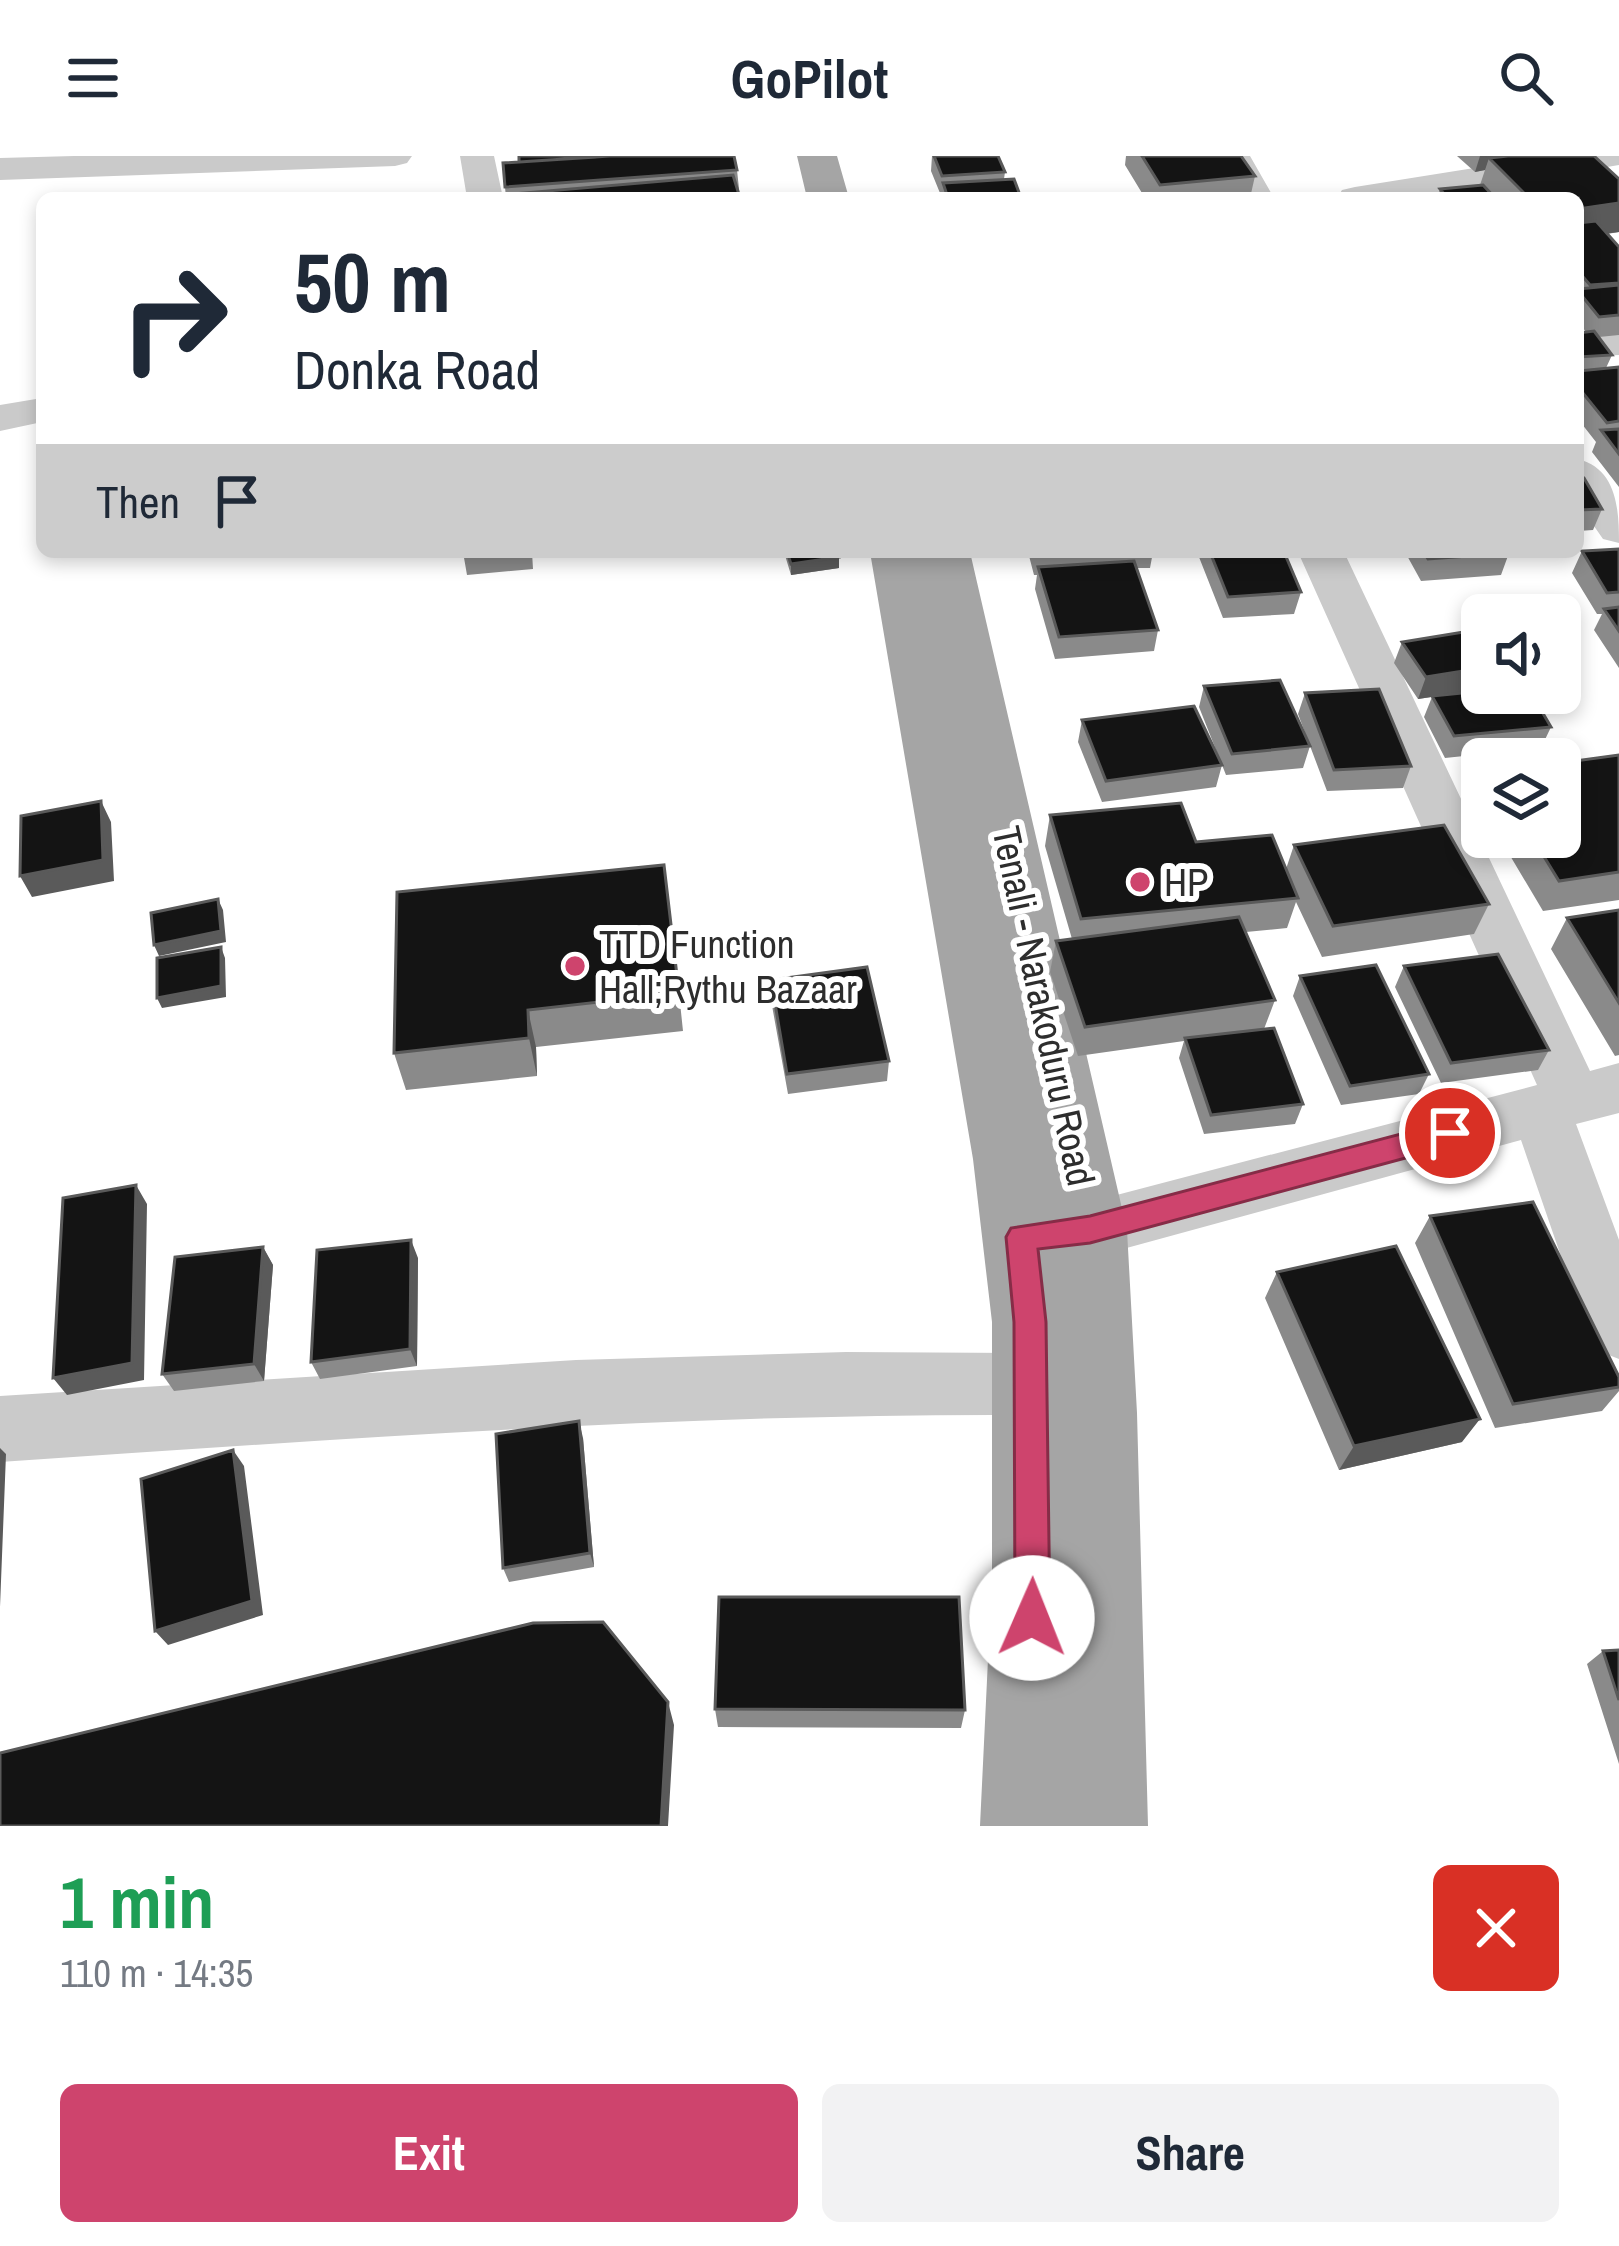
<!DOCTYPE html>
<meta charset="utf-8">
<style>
:root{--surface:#fff;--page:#f2f2f3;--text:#1f2937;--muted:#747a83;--accent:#ce446d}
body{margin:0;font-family:"Archivo Narrow",sans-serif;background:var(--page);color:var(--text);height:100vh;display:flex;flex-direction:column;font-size:45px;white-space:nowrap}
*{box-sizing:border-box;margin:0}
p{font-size:39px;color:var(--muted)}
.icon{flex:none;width:66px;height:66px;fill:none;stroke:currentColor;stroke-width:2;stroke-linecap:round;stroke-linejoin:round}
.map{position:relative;height:1670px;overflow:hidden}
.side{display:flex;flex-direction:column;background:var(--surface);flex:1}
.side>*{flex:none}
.hud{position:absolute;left:36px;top:36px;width:1548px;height:366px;border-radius:18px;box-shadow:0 6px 18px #0003;background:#fff;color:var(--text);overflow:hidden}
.fabs{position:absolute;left:1461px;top:438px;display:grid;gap:24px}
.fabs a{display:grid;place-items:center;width:120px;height:120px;border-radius:18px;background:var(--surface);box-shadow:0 6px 18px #0003;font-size:60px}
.pin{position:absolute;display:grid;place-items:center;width:102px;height:102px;color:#fff;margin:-51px;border:6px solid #fff;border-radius:50%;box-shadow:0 3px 12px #0007}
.me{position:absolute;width:132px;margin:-66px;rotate:1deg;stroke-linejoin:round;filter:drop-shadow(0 0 9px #0008)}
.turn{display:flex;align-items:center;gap:42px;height:252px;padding:0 60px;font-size:54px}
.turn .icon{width:156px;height:156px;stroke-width:2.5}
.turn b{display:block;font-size:84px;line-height:102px}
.then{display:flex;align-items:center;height:114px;padding:0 60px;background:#0003;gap:24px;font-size:45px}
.round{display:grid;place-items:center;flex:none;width:126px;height:126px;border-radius:18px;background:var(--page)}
.head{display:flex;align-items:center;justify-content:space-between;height:204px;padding:0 60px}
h1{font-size:72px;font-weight:700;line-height:90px;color:#1e9e55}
.action{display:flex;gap:24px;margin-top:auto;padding:24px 60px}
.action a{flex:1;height:138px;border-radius:18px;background:var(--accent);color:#fff;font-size:48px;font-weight:700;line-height:138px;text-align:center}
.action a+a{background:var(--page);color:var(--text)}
header{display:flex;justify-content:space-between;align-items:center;height:156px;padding:0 60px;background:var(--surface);font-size:54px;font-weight:700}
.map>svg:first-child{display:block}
</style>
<header><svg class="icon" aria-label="menu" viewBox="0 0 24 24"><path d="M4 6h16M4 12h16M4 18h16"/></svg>GoPilot<svg class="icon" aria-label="search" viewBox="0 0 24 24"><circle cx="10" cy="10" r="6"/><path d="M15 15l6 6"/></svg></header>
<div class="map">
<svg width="1619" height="1670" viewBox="0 0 1619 1670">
<rect width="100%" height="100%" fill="#fff"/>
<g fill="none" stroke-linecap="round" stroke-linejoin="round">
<!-- minor -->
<path fill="#cacaca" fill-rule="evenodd" d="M 74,0 L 412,0 L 407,7 L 395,10 L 0,24 L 0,2 Z
M 460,0 L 494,0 L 503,42 L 467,42 Z
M 1216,0 L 1250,0 L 1274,42 L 1238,42 Z
M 1550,0 L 1619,0 L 1619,9 L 1421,42 L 1337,42 L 1342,34 L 1355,31 Z
M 1619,175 L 1619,199 L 1578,201 L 1578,177 Z
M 42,242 L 42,266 L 0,275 L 0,249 Z
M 1578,303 C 1617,313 1619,353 1619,387 L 1603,383 L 1578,347 Z
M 1298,396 L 1344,396 L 1590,915 L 1619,907 L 1619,957 L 1576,968 L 1619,1084 L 1619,1203 L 1596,1194 L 1586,1173 L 1521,984 L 1090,1102 L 1048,1106 L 1026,1098 L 1016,1078 L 1026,1058 L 1048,1050 L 1090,1046 L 1537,929 Z
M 846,1196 L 1031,1197 L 1055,1206 L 1065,1228 L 1055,1250 L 1031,1259 C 686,1257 344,1283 0,1306 L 0,1240 L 576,1204 Z"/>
<!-- primary -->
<path fill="#a5a5a5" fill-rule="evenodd" d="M 797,0 L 837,0 L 849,42 L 807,42 Z
M 870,396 L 970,396 L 1127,1074 L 1137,1257 L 1148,1670 L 980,1670 L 992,1420 L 992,1166 L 973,1003 Z"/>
</g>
<!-- wall -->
<path fill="#8a8a8a" d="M 932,0 L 998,0 L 1005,16 L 1004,23 L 948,42 L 942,42 L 931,15 Z
M 1126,0 L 1241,0 L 1255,20 L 1250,42 L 1145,42 L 1125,9 Z
M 1457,0 L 1594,0 L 1619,23 L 1619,76 L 1607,78 L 1619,91 L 1619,179 L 1599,181 L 1612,199 L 1606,212 L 1619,211 L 1619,331 L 1592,296 L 1596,286 L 1578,263 L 1578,177 L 1586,176 L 1579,167 L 1578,169 L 1578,42 L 1437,42 L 1440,33 L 1480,29 L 1485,14 L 1475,16 Z
M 519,6 L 737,14 L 740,42 L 506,42 L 505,31 Z
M 1578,322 L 1602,353 L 1593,374 L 1578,375 Z
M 1619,393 L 1619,512 L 1594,474 L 1602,458 L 1597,458 L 1572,417 L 1582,395 Z
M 463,396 L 532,396 L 533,413 L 467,419 Z
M 784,396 L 837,396 L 839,412 L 791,419 Z
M 1028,396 L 1153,396 L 1150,412 L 1136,412 L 1158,474 L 1154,495 L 1055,503 L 1035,433 L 1037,419 L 1034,419 Z
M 1197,396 L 1284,396 L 1301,436 L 1294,458 L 1223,462 Z
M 1405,396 L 1509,396 L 1509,397 L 1501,419 L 1421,425 Z
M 1402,486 L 1482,533 L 1442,539 L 1551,571 L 1541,592 L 1445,602 L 1424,561 L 1432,541 L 1418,543 L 1394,507 Z
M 1204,530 L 1310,590 L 1303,612 L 1226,619 L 1199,551 Z
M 1305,537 L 1411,610 L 1403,632 L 1327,635 L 1298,558 Z
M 1082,564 L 1222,609 L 1216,631 L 1102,646 L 1078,586 Z
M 1619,599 L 1619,744 L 1543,755 L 1499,681 L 1560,681 Z
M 1050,659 L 1196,686 L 1286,713 L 1294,689 L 1489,748 L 1474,778 L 1322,801 L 1296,746 L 1287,772 L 1246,776 L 1275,844 L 1264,873 L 1303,948 L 1295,968 L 1204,978 L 1179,902 L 1184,885 L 1078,900 L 1050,816 L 1056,785 L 1072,783 L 1045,690 Z
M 397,736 L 679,837 L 683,875 L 536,891 L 537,920 L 406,934 L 394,897 Z
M 1619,754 L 1619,899 L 1615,900 L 1551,793 L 1567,762 Z
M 1404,810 L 1549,894 L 1538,914 L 1441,927 L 1395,831 Z
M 1300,820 L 1429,918 L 1419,938 L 1341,949 L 1293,840 Z
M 771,824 L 889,905 L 887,925 L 788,938 L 771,844 Z
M 1430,1060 L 1619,1221 L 1619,1235 L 1602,1255 L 1495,1272 L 1415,1087 Z
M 263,1091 L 273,1109 L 264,1225 L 174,1235 L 162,1218 Z
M 418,1102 L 417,1210 L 320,1223 L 311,1206 Z
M 1277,1116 L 1462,1286 L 1339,1314 L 1265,1142 Z
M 583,1282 L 594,1411 L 509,1426 L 503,1412 Z
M 1619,1494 L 1619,1608 L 1587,1508 L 1603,1495 Z
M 715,1553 L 965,1554 L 961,1572 L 718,1571 Z"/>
<!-- shaded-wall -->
<path fill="#5a5a5a" d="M 1480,0 L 1519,0 L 1489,2 L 1485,14 L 1475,16 Z
M 1619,47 L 1619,76 L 1578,81 L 1578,53 Z
M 839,401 L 839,412 L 791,419 L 791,408 Z
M 1482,512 L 1482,533 L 1418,543 L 1426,521 Z
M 101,645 L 111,666 L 114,725 L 32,741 L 20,720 Z
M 218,743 L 223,754 L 226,786 L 159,800 L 154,789 Z
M 221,791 L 225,802 L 226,841 L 162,852 L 157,842 Z
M 528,854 L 536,891 L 537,920 L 529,882 Z
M 136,1029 L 147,1048 L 144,1224 L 67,1239 L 53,1222 Z
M 411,1084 L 418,1102 L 417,1210 L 410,1193 Z
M 263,1091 L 273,1109 L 264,1225 L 254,1208 Z
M 1480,1263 L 1462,1286 L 1339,1314 L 1354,1290 Z
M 579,1265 L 583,1282 L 594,1411 L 590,1397 Z
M 0,1292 L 6,1298 L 0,1451 Z
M 233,1294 L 244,1310 L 263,1459 L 168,1489 L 155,1475 Z
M 668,1546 L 674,1569 L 668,1670 L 661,1670 Z"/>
<!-- building -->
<path fill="#141414" stroke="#5a5a5a" stroke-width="3" d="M 519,0 L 595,0 L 595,1 L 519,6 Z
M 610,0 L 734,0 L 737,14 L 505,31 L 503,7 Z
M 934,0 L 998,0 L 1005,16 L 942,20 Z
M 1142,0 L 1241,0 L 1255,20 L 1160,29 Z
M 1508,0 L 1594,0 L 1619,23 L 1619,47 L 1578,53 L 1578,42 L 1529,42 L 1489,2 Z
M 733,19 L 740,42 L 513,42 L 512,38 Z
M 1014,23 L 1021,42 L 948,42 L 943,27 Z
M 1483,29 L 1495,42 L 1447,42 L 1440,33 Z
M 1596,65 L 1619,91 L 1619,127 L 1590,129 L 1578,115 L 1578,67 Z
M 1619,129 L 1619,159 L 1599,161 L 1578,135 L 1578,133 Z
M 1594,175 L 1612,199 L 1578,201 L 1578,177 Z
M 1619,211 L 1619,265 L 1607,267 L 1578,231 L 1578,215 Z
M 1619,273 L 1619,298 L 1601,274 Z
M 1578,322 L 1584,322 L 1602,353 L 1578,354 Z
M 1619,393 L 1619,436 L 1607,437 L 1582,395 Z
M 787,396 L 837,396 L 839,401 L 791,408 Z
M 1210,396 L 1284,396 L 1301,436 L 1228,441 Z
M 1424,396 L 1509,396 L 1509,397 L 1428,403 Z
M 1134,405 L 1158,474 L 1059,481 L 1038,411 Z
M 1619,451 L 1619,475 L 1604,453 Z
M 1482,473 L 1482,512 L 1426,521 L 1402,486 Z
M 1280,524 L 1310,590 L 1232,598 L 1204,530 Z
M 1379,533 L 1411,610 L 1334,614 L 1305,537 Z
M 1482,535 L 1482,537 L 1531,537 L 1551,571 L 1454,580 L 1432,540 Z
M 1194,550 L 1222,609 L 1106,625 L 1082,564 Z
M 1619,599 L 1619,716 L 1559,725 L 1532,681 L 1560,681 L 1560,607 Z
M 101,645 L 103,704 L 20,720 L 21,660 Z
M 1181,647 L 1196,686 L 1272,679 L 1298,742 L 1081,763 L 1050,659 Z
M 1444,669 L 1489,748 L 1333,770 L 1294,689 Z
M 664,709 L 679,837 L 528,854 L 529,882 L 394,897 L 397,736 Z
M 218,743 L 221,775 L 154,789 L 151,757 Z
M 1619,754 L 1619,847 L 1567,762 Z
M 1239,761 L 1275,844 L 1085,871 L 1056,785 Z
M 221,791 L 221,830 L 157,842 L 157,802 Z
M 1498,798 L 1549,894 L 1451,907 L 1404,810 Z
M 1376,809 L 1429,918 L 1350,930 L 1300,820 Z
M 867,811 L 889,905 L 787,918 L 771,824 Z
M 1274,872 L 1303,948 L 1211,959 L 1185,882 Z
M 136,1029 L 132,1207 L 53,1222 L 63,1042 Z
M 1533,1046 L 1619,1221 L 1619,1231 L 1513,1248 L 1430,1060 Z
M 411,1084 L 410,1193 L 311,1206 L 317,1094 Z
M 1396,1090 L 1480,1263 L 1354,1290 L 1277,1116 Z
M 263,1091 L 254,1208 L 162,1218 L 175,1101 Z
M 579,1265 L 590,1397 L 503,1412 L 496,1278 Z
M 233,1294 L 252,1445 L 155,1475 L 141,1323 Z
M 719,1441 L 959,1441 L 965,1554 L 715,1553 Z
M 603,1466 L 668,1546 L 661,1670 L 0,1670 L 0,1597 L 533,1467 Z
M 1619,1494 L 1619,1544 L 1603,1495 Z"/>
<!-- route -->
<path fill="#ce446d" stroke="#862c47" stroke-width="3" d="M 1450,965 L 1460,969 L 1464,977 L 1460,986 L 1450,990 L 1090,1087 L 1038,1093 L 1046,1166 L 1050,1462 L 1045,1474 L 1032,1480 L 1020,1474 L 1015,1462 L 1014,1166 L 1006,1081 L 1011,1072 L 1090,1060 Z"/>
<!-- markers -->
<g fill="#ce446d" stroke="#fff" stroke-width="4.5">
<circle cx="1140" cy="726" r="12"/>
<circle cx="575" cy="810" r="12"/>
</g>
<g text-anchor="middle" stroke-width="12" stroke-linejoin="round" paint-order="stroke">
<!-- poi labels -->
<g font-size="39" fill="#2d2d2d" stroke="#fff" text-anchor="start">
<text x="1164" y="740">HP</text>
<text x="599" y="802">TTD Function<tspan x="599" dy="45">Hall;Rythu Bazaar</tspan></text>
</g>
<!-- street labels -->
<g font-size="39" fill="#2d2d2d" stroke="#fff">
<text transform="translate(1044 850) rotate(78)" y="14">Tenali - Narakoduru Road</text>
</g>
</g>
</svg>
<div class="fabs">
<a><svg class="icon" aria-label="sound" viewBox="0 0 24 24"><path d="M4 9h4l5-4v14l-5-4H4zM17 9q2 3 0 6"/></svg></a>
<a><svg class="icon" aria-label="layers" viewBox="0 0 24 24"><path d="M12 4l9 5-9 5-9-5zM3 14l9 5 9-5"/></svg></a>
</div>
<div class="pin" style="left:1450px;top:977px;background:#d93025"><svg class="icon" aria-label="arrive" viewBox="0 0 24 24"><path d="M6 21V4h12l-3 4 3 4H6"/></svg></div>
<svg class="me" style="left:1032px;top:1462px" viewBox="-20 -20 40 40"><circle r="19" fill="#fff"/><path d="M0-13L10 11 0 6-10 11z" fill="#ce446d"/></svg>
<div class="hud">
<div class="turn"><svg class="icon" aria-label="right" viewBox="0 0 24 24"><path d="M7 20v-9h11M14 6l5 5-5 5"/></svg><div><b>50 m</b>Donka Road</div></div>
<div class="then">Then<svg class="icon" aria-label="arrive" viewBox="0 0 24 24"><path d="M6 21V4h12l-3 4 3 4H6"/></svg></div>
</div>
</div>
<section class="side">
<div class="head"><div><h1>1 min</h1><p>110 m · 14:35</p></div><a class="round" style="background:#d93025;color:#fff"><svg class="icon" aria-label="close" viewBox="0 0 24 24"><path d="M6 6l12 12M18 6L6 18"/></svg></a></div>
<div class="action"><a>Exit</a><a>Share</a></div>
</section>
